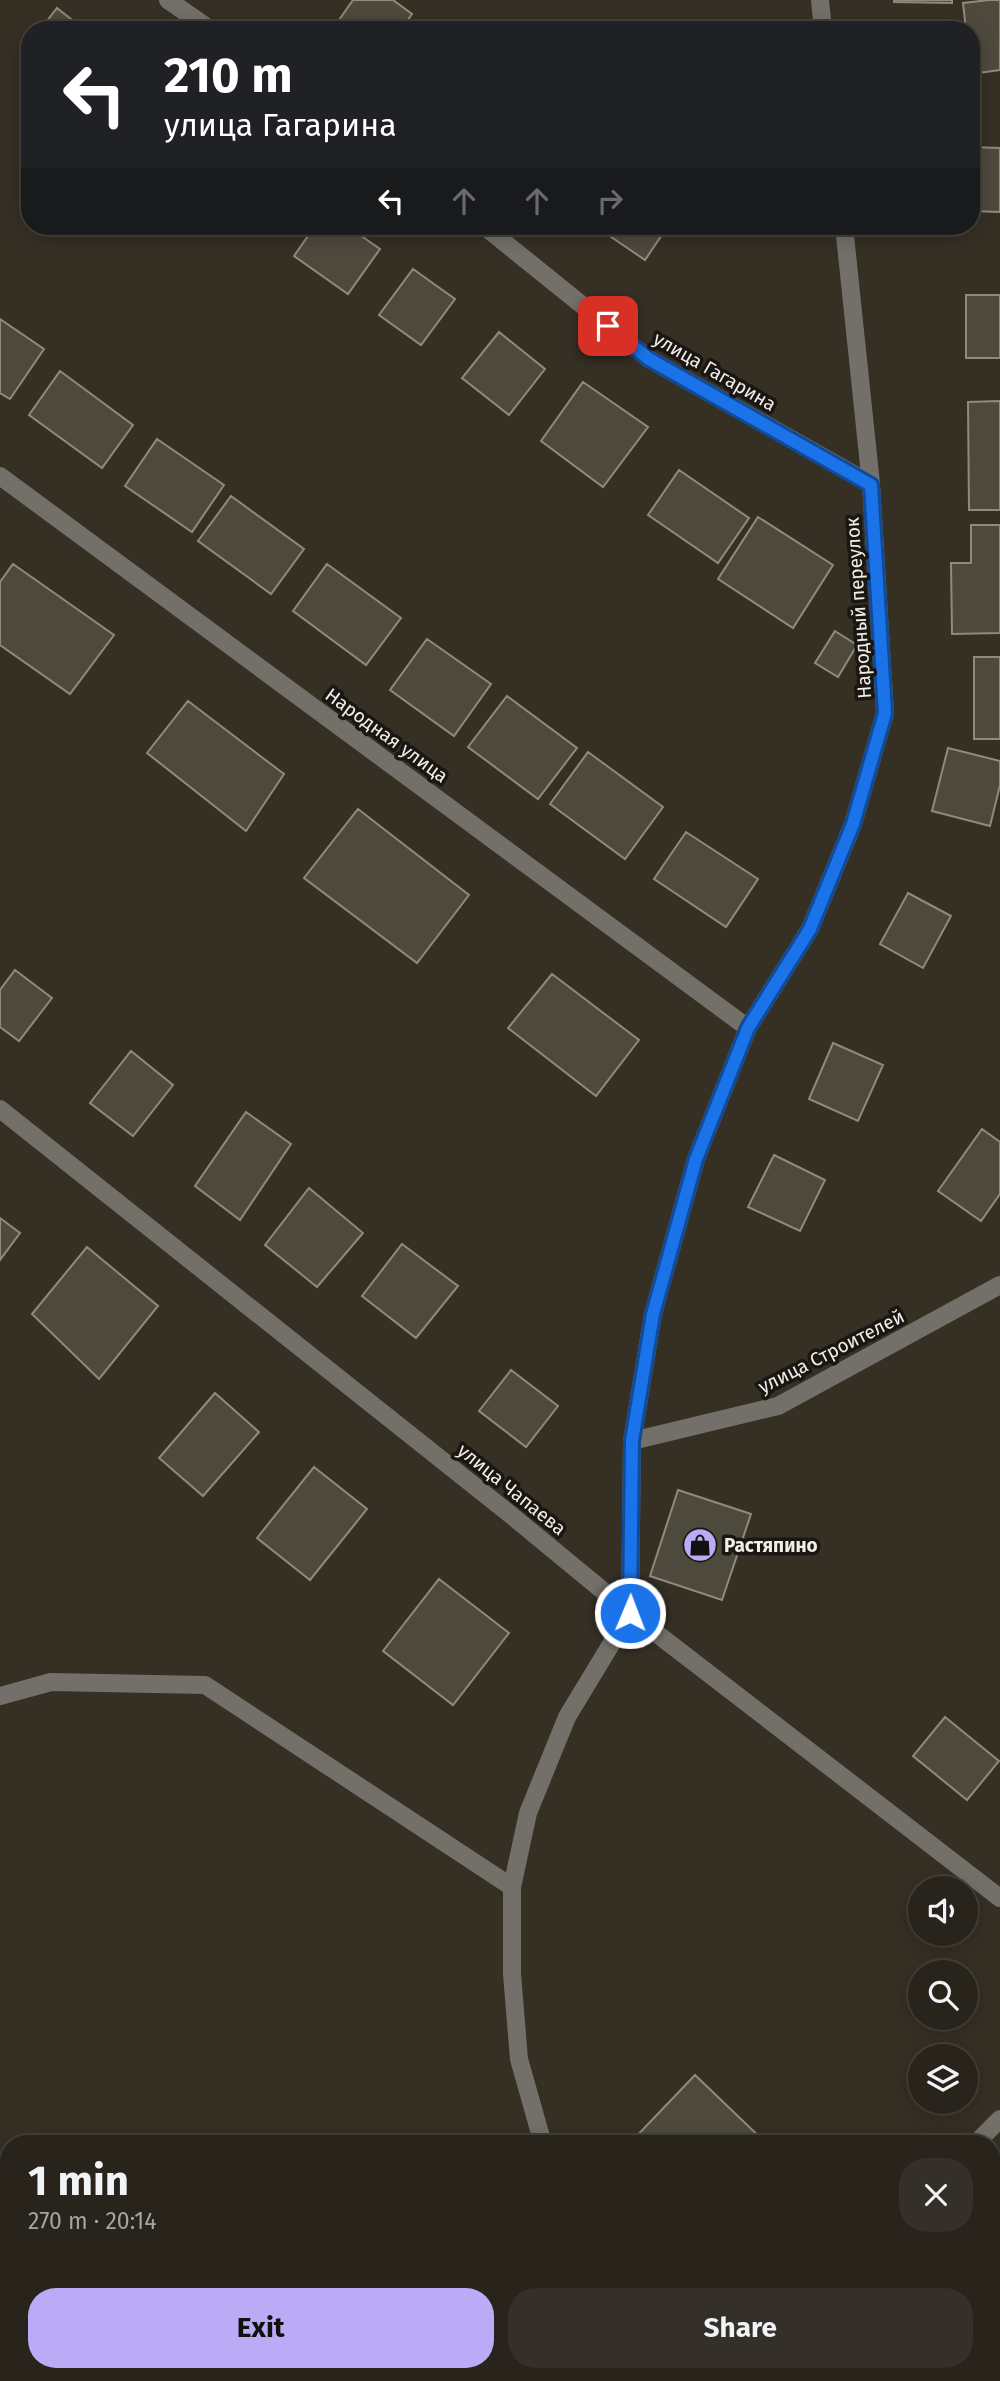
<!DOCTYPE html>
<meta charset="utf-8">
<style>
:root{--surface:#28231b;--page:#342f28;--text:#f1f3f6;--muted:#a5a4a3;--line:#44403a;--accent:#bbaaf6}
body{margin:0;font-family:"Fira Sans",sans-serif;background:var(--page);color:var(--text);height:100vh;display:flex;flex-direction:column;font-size:26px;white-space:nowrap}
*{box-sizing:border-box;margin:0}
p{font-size:23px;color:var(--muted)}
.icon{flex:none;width:38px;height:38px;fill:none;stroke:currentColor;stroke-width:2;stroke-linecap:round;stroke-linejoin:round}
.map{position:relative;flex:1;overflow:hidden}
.side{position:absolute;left:0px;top:2135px;width:1001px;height:247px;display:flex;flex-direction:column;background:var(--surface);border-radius:28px 28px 0 0;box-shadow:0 4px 18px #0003,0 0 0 2px var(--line)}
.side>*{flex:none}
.banner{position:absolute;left:21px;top:21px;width:959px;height:214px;border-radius:28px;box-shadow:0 4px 18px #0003,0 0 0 2px var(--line);background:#202124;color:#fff;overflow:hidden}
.buttons{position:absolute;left:908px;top:1876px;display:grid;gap:14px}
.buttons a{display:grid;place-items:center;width:70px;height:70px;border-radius:50%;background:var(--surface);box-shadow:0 4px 18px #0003,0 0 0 2px var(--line);font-size:35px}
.pin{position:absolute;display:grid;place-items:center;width:60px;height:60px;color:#fff;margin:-30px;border-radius:14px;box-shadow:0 4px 10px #0006}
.me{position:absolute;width:77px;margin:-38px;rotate:1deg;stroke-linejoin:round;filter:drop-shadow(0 0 5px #0008)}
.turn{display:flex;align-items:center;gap:24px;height:147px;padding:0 28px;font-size:32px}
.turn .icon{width:91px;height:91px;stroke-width:2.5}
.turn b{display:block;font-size:49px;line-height:60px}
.lanes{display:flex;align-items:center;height:66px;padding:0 28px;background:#0003;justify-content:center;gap:35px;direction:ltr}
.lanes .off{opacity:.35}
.round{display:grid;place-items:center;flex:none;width:74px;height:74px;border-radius:28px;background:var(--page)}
.head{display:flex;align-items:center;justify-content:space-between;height:119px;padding:0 28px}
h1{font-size:42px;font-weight:700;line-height:52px}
.cta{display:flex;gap:14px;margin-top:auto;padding:14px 28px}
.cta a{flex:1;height:80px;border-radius:28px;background:var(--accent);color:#111;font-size:28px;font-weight:700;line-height:80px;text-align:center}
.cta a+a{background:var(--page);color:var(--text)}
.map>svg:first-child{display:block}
</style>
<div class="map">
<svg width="1000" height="2381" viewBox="0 0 1000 2381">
<rect width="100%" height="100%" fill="#352f24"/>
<!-- building -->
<path fill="#4e493d" stroke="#908a7d" stroke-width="2" d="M 353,0 L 393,0 L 412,14 L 401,30 L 332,30 Z
M 894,0 L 952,0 L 952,3 L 894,2 Z
M 989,0 L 1000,0 L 1000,70 L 971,74 L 971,30 L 966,30 L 963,3 Z
M 57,8 L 85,30 L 40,30 Z
M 30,42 L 30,57 L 22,52 Z
M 971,147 L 1000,148 L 1000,212 L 971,211 Z
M 315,226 L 347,226 L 380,249 L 348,294 L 294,256 Z
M 595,226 L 668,226 L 645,260 Z
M 413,269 L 455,299 L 421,345 L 379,315 Z
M 966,295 L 1000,295 L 1000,358 L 966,358 Z
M 0,319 L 44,349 L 10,399 L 0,393 Z
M 499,332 L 545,369 L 509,415 L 462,378 Z
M 60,371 L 133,425 L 102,468 L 29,415 Z
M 583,382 L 648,427 L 603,487 L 541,441 Z
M 1000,401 L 1000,510 L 969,510 L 968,402 Z
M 157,439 L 224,485 L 192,532 L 125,486 Z
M 679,470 L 749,518 L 718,563 L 648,515 Z
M 231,496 L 304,549 L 271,594 L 198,541 Z
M 758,517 L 833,565 L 793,628 L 718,579 Z
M 971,525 L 1000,525 L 1000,633 L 952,634 L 951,563 L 971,563 Z
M 13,564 L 114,635 L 70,694 L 0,645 L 0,582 Z
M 327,564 L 401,618 L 366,665 L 293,611 Z
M 835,631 L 857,645 L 838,677 L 815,663 Z
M 427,639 L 491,684 L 454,736 L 390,690 Z
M 974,657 L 1000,657 L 1000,739 L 974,739 Z
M 507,696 L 577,748 L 538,799 L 468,747 Z
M 188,701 L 284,774 L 246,831 L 147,753 Z
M 948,748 L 1000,761 L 1000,785 L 990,826 L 932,811 Z
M 588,752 L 663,807 L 625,859 L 550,804 Z
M 358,809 L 469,895 L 417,963 L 304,878 Z
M 686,832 L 758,879 L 726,927 L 654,879 Z
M 908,893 L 951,916 L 923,968 L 880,944 Z
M 15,970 L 52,998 L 19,1041 L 0,1027 L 0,990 Z
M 552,974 L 639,1040 L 596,1096 L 508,1028 Z
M 833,1043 L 883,1065 L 858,1121 L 809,1099 Z
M 131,1051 L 173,1085 L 133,1136 L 90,1103 Z
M 246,1112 L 291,1144 L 240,1220 L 195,1186 Z
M 982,1129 L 1000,1142 L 1000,1194 L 981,1221 L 938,1191 Z
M 774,1155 L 825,1180 L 800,1231 L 748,1207 Z
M 309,1188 L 363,1233 L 317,1287 L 265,1245 Z
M 0,1218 L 20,1233 L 0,1260 Z
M 402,1244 L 458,1286 L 416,1338 L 362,1296 Z
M 87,1247 L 158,1306 L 99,1379 L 32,1314 Z
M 511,1370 L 558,1406 L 526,1447 L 479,1411 Z
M 215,1393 L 259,1432 L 203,1496 L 159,1458 Z
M 314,1467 L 367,1509 L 310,1580 L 257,1538 Z
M 678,1490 L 751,1514 L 722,1600 L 650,1576 Z
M 439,1579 L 509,1633 L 453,1705 L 383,1651 Z
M 945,1717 L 999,1761 L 967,1800 L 913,1756 Z
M 695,2075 L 767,2144 L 629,2144 Z
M 0,2219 L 9,2228 L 9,2373 L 14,2373 L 5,2381 L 0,2381 Z
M 660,2373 L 711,2373 L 712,2381 L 661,2381 Z"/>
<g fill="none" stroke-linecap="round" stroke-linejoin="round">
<!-- minor -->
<path stroke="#73706a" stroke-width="18" d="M 168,0 L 211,30
M 820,0 L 823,30
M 484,226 L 649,359 L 871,484
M 0,476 L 748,1028
M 0,1109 L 511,1515 L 630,1613
M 632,1441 L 778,1406 L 1000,1285
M 630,1613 L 632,1441 L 653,1314 L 696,1159 L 748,1028 L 810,929 L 853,824 L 885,713 L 871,484 L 844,226
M 0,1696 L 51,1682 L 205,1685 L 512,1887
M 975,2144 L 1000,2119
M 972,2373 L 983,2381"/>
<!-- tertiary -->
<path stroke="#73706a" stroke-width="18" d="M 543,2144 L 519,2059 L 512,1974 L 512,1887 L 528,1813 L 567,1717 L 630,1613 L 1000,1898
M 600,2373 L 601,2381"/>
</g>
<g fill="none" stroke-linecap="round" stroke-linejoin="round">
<!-- route casing -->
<g stroke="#114b97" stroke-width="18">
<path id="route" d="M 608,326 L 649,359 L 871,485 L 885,713 L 853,824 L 810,929 L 748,1028 L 696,1159 L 653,1314 L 632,1441 L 630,1613"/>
</g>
<!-- route -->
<use href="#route" stroke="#1a73e8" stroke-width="12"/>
</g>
<!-- icons -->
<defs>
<g id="shop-disc" transform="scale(1.75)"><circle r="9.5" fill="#bbaaf6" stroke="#1a1713"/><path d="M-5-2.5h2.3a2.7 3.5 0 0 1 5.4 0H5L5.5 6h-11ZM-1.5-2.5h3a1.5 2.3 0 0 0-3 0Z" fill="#111"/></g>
</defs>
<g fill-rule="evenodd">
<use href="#shop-disc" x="700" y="1545"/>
</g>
<g text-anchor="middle" stroke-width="7" stroke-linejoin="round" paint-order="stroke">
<!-- street labels -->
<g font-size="19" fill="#f2eee7" stroke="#1a1713">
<text transform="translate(715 371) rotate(30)" y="7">улица Гагарина</text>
<text transform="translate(858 608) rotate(-94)" y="7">Народный переулок</text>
<text transform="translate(387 735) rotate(36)" y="7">Народная улица</text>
<text transform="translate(831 1351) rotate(-27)" y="7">улица Строителей</text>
<text transform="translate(512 1489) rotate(39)" y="7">улица Чапаева</text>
</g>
<!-- poi labels -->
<g font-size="19" font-weight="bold" fill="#f2eee7" stroke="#1a1713" text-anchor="start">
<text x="724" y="1552">Растяпино</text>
</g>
</g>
</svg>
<div class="buttons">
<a><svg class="icon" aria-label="sound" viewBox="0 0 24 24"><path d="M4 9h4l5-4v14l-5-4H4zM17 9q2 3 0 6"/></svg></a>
<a><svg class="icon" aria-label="search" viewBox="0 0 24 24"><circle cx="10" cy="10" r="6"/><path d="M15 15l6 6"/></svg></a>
<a><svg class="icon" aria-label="layers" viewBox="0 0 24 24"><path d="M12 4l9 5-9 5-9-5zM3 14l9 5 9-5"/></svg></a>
</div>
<div class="pin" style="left:608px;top:326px;background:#d93025"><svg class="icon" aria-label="arrive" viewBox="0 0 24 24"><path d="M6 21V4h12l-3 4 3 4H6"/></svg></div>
<svg class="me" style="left:630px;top:1613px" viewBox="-20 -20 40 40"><circle r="17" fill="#1a73e8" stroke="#fff" stroke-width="3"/><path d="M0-11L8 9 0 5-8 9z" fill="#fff"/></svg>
<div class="banner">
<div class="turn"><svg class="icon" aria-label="left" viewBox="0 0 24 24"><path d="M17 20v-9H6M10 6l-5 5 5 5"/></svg><div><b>210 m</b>улица Гагарина</div></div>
<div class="lanes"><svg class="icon" aria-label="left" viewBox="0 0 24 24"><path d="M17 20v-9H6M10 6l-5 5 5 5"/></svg><svg class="icon off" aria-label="ahead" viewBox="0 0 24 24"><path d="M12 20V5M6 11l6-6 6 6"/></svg><svg class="icon off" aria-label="ahead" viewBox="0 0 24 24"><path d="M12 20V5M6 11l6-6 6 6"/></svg><svg class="icon off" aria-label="right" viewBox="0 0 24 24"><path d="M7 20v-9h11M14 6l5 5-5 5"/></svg></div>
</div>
<section class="side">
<div class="head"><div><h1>1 min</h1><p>270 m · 20:14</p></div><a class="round"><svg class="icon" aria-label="close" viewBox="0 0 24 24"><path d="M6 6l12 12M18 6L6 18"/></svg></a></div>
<div class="cta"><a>Exit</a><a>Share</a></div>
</section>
</div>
